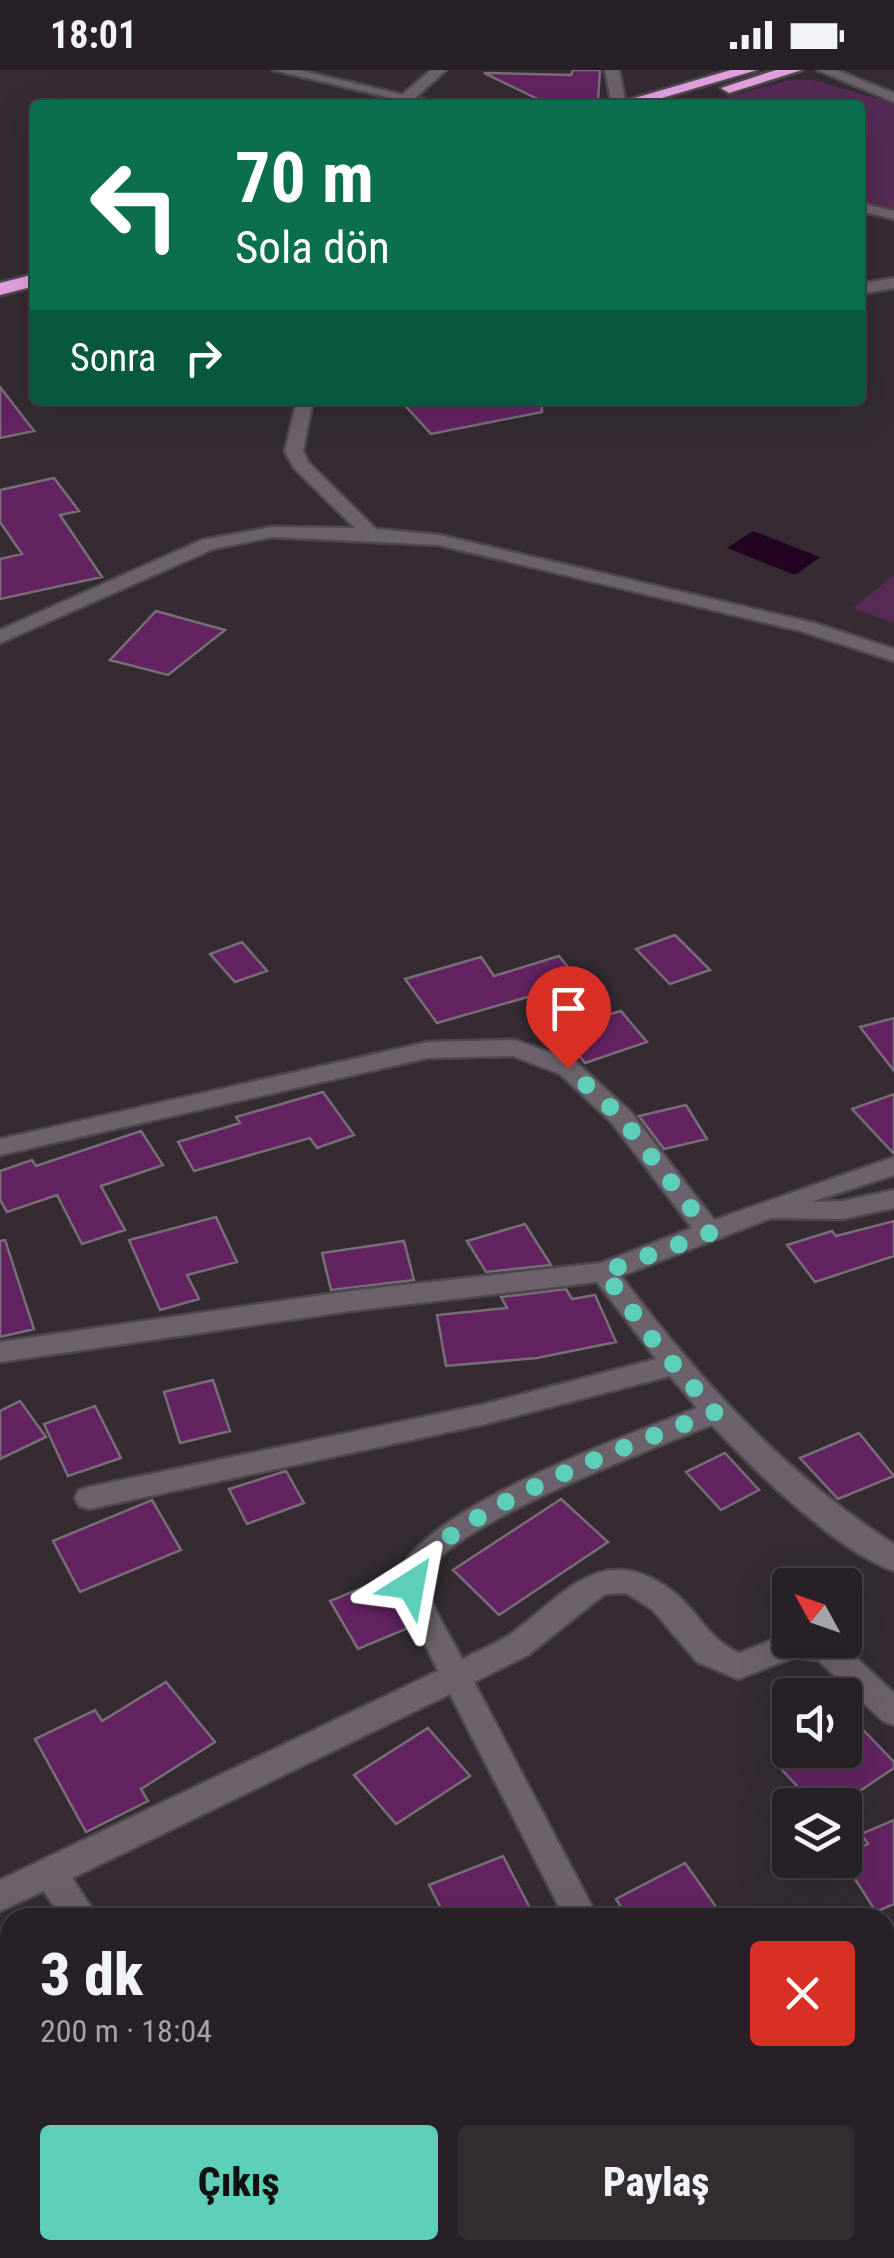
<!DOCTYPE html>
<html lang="tr">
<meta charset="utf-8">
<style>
:root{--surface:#272026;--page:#332d32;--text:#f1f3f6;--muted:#a4a3a7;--line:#433e43;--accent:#5dceb8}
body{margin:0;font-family:"Roboto Condensed",sans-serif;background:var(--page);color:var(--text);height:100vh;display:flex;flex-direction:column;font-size:38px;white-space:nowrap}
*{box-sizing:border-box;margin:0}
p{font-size:32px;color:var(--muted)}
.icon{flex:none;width:55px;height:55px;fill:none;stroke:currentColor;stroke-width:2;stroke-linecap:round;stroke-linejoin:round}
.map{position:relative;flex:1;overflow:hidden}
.sheet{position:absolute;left:0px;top:1838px;width:895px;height:352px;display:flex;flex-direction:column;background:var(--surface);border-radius:30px 30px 0 0;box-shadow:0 10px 40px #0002,0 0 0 2px var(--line)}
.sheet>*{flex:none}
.hud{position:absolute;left:30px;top:30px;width:835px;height:305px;border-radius:10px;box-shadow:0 10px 40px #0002,0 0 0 2px var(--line);background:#0b6e4f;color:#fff;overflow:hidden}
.needle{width:65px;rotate:310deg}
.controls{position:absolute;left:772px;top:1498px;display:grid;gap:20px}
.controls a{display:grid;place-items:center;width:90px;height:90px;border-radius:10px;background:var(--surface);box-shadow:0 10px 40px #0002,0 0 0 2px var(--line);font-size:50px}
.pin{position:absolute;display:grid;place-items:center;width:85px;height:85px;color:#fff;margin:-102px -42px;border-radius:50% 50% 50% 0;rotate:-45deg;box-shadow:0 0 10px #0007}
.pin .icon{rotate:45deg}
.me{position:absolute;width:110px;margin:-55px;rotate:34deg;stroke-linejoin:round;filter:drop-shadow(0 0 8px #0008)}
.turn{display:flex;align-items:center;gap:35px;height:210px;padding:0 40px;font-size:45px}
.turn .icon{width:130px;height:130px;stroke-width:2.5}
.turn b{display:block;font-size:70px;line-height:85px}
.then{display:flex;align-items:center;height:95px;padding:0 40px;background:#0003;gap:20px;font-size:38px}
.round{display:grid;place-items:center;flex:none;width:105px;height:105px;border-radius:10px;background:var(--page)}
.summary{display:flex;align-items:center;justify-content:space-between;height:170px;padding:0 40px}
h1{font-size:60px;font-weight:800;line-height:75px}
.cta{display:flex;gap:20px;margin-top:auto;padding:20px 40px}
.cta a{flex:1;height:115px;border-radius:10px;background:var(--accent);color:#111;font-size:40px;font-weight:800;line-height:115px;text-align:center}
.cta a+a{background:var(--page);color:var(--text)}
.status{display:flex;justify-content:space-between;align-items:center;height:70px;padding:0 50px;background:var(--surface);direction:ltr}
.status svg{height:28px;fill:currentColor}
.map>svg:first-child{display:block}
</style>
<div class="status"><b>18:01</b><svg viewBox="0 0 49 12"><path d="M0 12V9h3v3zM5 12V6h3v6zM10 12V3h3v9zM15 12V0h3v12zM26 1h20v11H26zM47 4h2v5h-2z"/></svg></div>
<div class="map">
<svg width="894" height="2188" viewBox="0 0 894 2188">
<rect width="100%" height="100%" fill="#342b33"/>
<!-- green -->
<path fill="#552b53" d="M 789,10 L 813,10 L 894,33 L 894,140 L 860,131 L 860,35 L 698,35 Z
M 894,505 L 894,553 L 853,538 Z"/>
<!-- water -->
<path fill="#220322" d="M 753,461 L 820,487 L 795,505 L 727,478 Z"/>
<!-- building -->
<path fill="#632361" stroke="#786e77" stroke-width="2.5" d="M 573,0 L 600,0 L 598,31 L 550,35 L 484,3 L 571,5 Z
M 0,317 L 34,361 L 0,368 Z
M 400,330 L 541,330 L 542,342 L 431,364 Z
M 54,408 L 79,441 L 60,445 L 102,507 L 0,529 L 0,489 L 22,484 L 0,452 L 0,420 Z
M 156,541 L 225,560 L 168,605 L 110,590 Z
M 675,865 L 710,900 L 670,914 L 636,879 Z
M 242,872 L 267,901 L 235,912 L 210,884 Z
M 559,886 L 607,945 L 621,941 L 647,972 L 585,993 L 531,926 L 437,953 L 405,909 L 481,887 L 494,906 Z
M 894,948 L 894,1001 L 860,957 Z
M 323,1022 L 354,1065 L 317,1078 L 310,1068 L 194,1101 L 178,1072 L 240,1053 L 236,1047 Z
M 894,1024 L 894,1084 L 852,1039 Z
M 686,1035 L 707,1069 L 664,1079 L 639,1046 Z
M 141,1061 L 163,1095 L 101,1116 L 125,1160 L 82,1174 L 57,1125 L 7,1142 L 0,1130 L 0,1101 L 32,1090 L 36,1096 Z
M 216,1147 L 237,1192 L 187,1205 L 199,1229 L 160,1240 L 129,1170 Z
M 894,1151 L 894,1186 L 815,1212 L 787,1175 L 832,1161 L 836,1166 Z
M 525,1154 L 551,1195 L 486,1202 L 467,1171 Z
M 5,1170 L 34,1259 L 0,1267 L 0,1171 Z
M 404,1171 L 414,1210 L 331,1220 L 322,1183 Z
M 566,1219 L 572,1229 L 595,1225 L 616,1272 L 537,1288 L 446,1296 L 437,1245 L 507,1238 L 501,1227 Z
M 213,1310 L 230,1361 L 180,1373 L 164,1322 Z
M 20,1331 L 46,1367 L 0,1389 L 0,1341 Z
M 95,1336 L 121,1388 L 68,1406 L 44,1354 Z
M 859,1363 L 894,1406 L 838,1429 L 800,1388 Z
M 725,1383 L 759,1420 L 721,1440 L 686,1402 Z
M 286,1401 L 304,1433 L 247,1454 L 229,1419 Z
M 561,1429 L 608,1472 L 499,1545 L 453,1500 Z
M 152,1430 L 181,1480 L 80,1522 L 53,1471 Z
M 383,1509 L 413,1556 L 358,1579 L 330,1531 Z
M 166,1612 L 215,1672 L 141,1719 L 148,1731 L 86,1762 L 35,1669 L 95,1640 L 102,1651 Z
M 845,1641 L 894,1692 L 894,1698 L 839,1735 L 815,1735 L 782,1700 L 812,1680 L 845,1680 Z
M 428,1658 L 470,1706 L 396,1754 L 354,1705 Z
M 894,1750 L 894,1834 L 876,1842 L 843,1790 L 845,1784 L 868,1774 L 861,1764 Z
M 503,1786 L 530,1838 L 506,1848 L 446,1848 L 429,1815 Z
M 685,1793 L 724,1848 L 628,1848 L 616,1829 Z"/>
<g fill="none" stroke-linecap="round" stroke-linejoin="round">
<!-- lane casing -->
<g stroke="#4f474f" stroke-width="4">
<path id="lane" d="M 274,32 L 279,35 L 268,35 L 270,33 Z"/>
</g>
<!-- street casing -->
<g stroke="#4f474f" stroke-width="5">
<path id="street" d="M 431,0 L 446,0 L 412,31 L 402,31 L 402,25 Z
M 605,0 L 619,0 L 626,35 L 612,35 Z
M 894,208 L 894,218 L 860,224 L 860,214 Z
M 297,330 L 313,330 L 303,381 L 308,392 L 376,459 L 439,465 L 814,553 L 894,579 L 894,591 L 801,561 L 439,475 L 272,467 L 213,479 L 0,573 L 0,560 L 202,470 L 272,457 L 355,458 L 294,398 L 285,381 Z
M 515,970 L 576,992 L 630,1041 L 714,1150 L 894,1087 L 894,1105 L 811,1132 L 843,1131 L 894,1120 L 894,1138 L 843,1149 L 771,1148 L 621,1206 C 699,1309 784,1404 894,1474 L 894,1501 C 836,1481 754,1400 712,1355 C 659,1376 445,1456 427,1505 C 421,1522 454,1572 462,1589 C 478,1581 496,1574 511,1564 C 565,1524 602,1470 671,1520 C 697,1539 707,1569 739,1583 L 790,1563 L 790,1570 L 837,1570 L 894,1623 L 894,1655 L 883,1651 L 818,1590 L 795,1587 L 738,1609 L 697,1592 L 652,1539 L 626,1523 L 605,1524 L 528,1585 L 474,1612 L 598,1848 L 565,1848 L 450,1624 L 72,1808 L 98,1848 L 62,1848 L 44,1821 L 0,1841 L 0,1810 L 438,1601 L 397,1514 C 400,1445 637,1362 697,1338 L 670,1306 L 481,1355 L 89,1439 L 79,1436 L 75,1428 L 79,1420 L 89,1417 L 481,1335 L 656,1289 L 597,1212 L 350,1241 L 0,1292 L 0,1272 L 350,1221 L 601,1193 L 692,1158 L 612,1053 L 560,1004 L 513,986 L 428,988 L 0,1085 L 0,1069 L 428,972 Z
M 216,2180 L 252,2180 L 253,2188 L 217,2188 Z
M 745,2180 L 782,2180 L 785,2188 L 748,2188 Z"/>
</g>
<!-- secondary casing -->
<g stroke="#4f474f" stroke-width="5">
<path id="secondary" d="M 273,0 L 298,0 L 447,35 L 421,35 Z
M 817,0 L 836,0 L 894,23 L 894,32 Z
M 860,133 L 894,141 L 894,149 L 860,141 Z"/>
</g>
<!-- highway casing -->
<g stroke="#4f474f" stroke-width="5">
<path id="highway" d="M 731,0 L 757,0 L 638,35 L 611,35 Z
M 776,0 L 802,0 L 729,23 L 721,18 Z
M 35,204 L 35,216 L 0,225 L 0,213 Z"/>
</g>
<!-- lane -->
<use href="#lane" fill="#6c626b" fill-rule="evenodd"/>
<!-- street -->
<use href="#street" fill="#6c626b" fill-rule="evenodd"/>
<!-- secondary -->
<use href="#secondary" fill="#6c626b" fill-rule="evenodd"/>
<!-- highway -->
<use href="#highway" fill="#e1a0dd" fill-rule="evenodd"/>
</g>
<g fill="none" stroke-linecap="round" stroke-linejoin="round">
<!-- route -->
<path stroke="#5dceb8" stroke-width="18" stroke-dasharray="0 32.4" d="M 411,1515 C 423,1447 651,1368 715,1342 L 656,1274 L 604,1202 L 710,1163 L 621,1047 L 568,998"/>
</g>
</svg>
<div class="controls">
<a><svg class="needle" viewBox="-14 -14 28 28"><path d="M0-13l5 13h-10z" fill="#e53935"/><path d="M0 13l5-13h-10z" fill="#a4a3a7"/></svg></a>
<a><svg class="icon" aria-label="sound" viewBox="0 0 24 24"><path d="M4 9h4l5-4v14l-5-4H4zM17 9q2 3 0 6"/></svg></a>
<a><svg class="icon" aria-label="layers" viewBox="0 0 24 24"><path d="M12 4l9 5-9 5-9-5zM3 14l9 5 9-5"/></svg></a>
</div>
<div class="pin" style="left:568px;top:998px;background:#d93025"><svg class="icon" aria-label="arrive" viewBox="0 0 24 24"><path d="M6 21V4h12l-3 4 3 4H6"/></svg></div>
<svg class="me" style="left:411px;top:1515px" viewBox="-20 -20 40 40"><path d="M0-17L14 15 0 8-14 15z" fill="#5dceb8" stroke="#fff" stroke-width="4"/></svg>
<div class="hud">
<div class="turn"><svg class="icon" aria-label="left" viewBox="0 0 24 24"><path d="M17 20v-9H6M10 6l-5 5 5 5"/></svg><div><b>70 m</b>Sola dön</div></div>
<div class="then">Sonra<svg class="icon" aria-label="right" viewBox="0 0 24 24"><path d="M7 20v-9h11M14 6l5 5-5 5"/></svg></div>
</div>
<section class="sheet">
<div class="summary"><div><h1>3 dk</h1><p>200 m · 18:04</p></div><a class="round" style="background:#d93025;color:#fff"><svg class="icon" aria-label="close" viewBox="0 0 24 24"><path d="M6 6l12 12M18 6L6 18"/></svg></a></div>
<div class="cta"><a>Çıkış</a><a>Paylaş</a></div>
</section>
</div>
